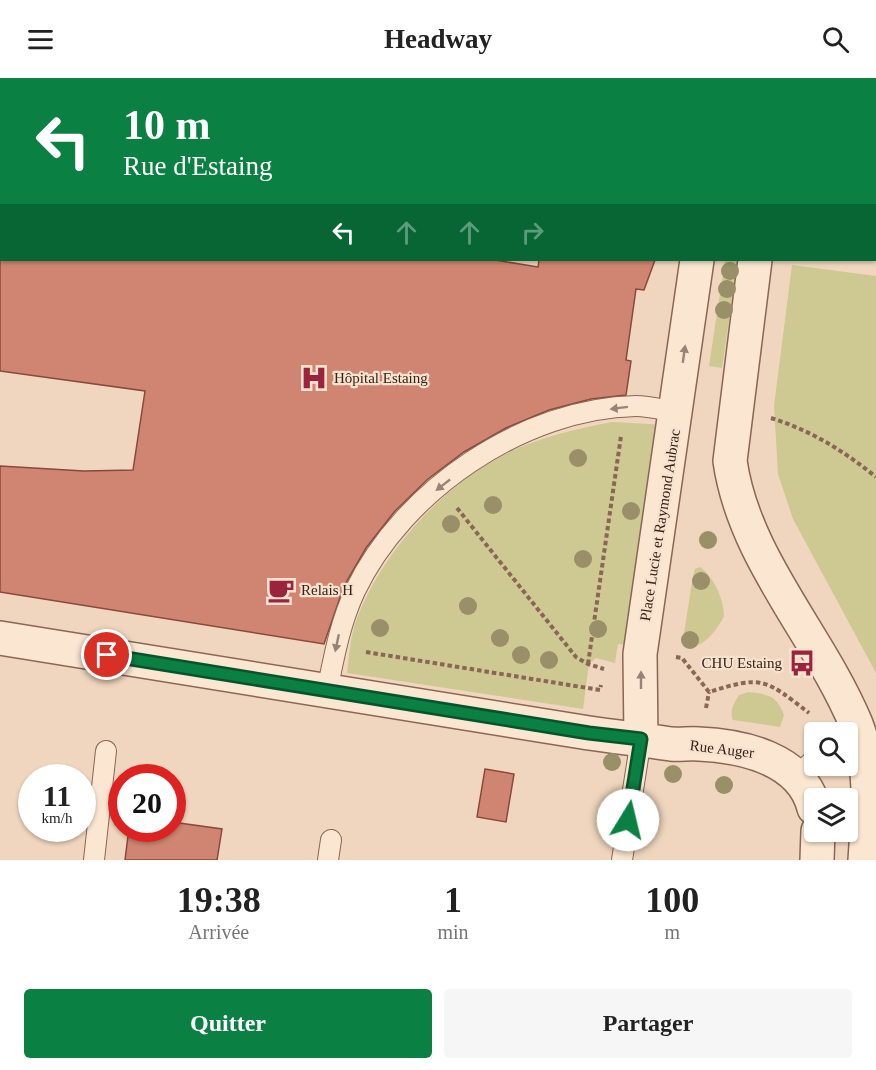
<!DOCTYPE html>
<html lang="fr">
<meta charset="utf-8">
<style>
:root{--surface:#fff;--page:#f6f6f6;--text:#222;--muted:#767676;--accent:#0b8043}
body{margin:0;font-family:Georgia,serif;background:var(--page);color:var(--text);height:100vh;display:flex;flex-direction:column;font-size:22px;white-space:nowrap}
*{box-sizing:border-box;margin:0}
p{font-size:20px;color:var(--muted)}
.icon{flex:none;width:33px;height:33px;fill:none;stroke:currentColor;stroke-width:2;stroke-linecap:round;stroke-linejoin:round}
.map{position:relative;height:782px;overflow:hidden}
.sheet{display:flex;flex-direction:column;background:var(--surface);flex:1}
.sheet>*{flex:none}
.hud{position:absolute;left:0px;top:0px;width:876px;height:183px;box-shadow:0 2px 4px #0004;background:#0b8043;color:#fff;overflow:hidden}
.tools{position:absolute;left:804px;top:644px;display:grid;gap:12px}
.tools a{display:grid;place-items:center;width:54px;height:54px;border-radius:6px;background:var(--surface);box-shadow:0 2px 4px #0004;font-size:30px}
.speed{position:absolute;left:18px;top:686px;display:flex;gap:12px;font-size:30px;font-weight:700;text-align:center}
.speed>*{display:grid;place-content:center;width:78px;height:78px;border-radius:50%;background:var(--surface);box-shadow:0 2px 4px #0004;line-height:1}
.speed small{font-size:15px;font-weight:400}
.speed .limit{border:9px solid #d22;background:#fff;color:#111}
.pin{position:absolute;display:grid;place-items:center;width:51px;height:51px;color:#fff;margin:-26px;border:3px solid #fff;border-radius:50%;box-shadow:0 2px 6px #0007}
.me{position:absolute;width:66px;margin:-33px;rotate:9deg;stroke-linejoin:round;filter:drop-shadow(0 0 4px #0008)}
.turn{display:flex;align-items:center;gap:21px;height:126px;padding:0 24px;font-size:27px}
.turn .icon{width:78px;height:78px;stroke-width:2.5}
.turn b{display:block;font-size:42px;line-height:51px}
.lanes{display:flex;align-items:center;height:57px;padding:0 24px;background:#0003;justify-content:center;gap:30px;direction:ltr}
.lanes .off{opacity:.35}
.eta{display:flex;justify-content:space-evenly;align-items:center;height:102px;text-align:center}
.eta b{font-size:36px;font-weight:700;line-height:42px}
.primary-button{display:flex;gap:12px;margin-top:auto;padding:12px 24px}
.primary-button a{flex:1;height:69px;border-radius:6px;background:var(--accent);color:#fff;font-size:24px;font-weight:700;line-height:69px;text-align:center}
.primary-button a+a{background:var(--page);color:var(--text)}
header{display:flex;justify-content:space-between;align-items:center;height:78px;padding:0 24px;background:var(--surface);font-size:27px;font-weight:700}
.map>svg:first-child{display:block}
</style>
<header><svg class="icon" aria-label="menu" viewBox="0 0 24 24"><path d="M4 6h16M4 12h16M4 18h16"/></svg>Headway<svg class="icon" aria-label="search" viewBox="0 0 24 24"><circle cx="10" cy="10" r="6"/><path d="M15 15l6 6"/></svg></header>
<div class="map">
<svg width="876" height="782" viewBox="0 0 876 782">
<rect width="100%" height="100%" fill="#f0d6be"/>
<!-- green -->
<path fill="#cec992" d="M 725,182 L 738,182 L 722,290 L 709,288 Z
M 792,187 L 876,198 L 876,595 L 793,441 L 778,396 L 774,328 Z
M 612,344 L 668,347 L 633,568 L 618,566 L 615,585 L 596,580 L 589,586 L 583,631 L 347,595 C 349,579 350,562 355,546 C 379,478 440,410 503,377 C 537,360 575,351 612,344 Z
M 700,489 C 714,499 724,522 724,538 C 718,551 703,571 687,569 L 683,563 L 684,555 L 693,498 L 695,491 Z
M 748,614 C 767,616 777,617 784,637 L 780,649 L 733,642 C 729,633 734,625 739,617 Z"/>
<!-- building -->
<path fill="#d08572" stroke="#89493b" stroke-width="1.5" d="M 0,182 L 495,182 L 538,189 L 539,182 L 655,182 L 644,212 L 636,211 L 626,282 L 631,283 L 626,317 L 591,321 L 549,332 L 506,350 L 464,374 L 428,401 L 395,433 L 366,470 L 344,508 L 324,566 L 0,514 L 0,388 L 84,393 L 133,392 L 145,313 L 0,293 Z
M 485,691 L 514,696 L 506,744 L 477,739 Z
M 172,744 L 222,751 L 217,782 L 125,782 L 129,750 L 172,750 Z"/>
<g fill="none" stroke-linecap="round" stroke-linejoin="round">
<!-- lane casing -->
<g stroke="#896656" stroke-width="22">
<path id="lane" d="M 874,45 L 876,45
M 327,613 C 334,579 340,545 355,513 C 403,412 524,330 636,328 C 649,328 664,332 677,334
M 796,698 L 814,682
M 94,782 L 106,673
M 328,782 L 331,762
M 622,782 L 641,661"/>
</g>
<!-- street casing -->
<g stroke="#896656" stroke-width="36">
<path id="street" d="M 724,2 L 724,0
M 782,2 L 782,0
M 755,182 L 730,383 C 744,481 819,557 856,646 C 873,689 868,737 865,782
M 0,560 L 589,655 C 617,659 644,662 671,666 C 680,667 690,665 699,666 C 743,668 802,681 814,730
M 641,661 L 640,576 L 697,182
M 817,782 L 818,753"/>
</g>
<!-- path -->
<path stroke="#896656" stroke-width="4" stroke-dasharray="4.5 3" stroke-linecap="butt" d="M 874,174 L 876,175
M 771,340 C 810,352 844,373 876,399
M 457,430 L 576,579 L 588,586 L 604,591
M 366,574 L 600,612 L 601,607
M 676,579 L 682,580 L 709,614 C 763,597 765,601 809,635
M 588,586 L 621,358
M 706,630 L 709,614"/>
<!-- lane -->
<use href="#lane" stroke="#fae6d1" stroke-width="20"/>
<!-- street -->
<use href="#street" stroke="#fae6d1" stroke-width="33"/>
</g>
<!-- trees -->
<g fill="#998f68">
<circle cx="730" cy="193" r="9"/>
<circle cx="727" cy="211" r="9"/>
<circle cx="724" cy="232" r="9"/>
<circle cx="578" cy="380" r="9"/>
<circle cx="493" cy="427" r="9"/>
<circle cx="631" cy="433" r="9"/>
<circle cx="451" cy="446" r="9"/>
<circle cx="708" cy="462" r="9"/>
<circle cx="583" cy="481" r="9"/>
<circle cx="701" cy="503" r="9"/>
<circle cx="468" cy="528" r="9"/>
<circle cx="380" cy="550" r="9"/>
<circle cx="598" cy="551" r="9"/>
<circle cx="500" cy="560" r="9"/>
<circle cx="690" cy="562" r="9"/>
<circle cx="521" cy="577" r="9"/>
<circle cx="549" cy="582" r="9"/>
<circle cx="612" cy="684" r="9"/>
<circle cx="673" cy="696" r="9"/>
<circle cx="724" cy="707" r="9"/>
</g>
<!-- one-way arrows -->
<defs><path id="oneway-solid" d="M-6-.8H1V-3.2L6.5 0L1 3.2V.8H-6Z" transform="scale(1.5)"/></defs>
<g fill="#988476">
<use href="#oneway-solid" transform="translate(684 276) rotate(-82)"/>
<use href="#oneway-solid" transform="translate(619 330) rotate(173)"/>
<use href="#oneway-solid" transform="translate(443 407) rotate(142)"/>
<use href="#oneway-solid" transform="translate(337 565) rotate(102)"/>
<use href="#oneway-solid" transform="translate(641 602) rotate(-90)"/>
</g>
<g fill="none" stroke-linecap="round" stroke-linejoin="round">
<!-- route casing -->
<g stroke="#07532c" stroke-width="15">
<path id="route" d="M 107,577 L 589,655 L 641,661 L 628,742"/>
</g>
<!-- route -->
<use href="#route" stroke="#0b8043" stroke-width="10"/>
</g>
<!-- icons -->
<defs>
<g id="hospital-bare" transform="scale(2.07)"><path d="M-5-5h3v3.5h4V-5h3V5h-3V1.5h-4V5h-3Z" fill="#9a233d" stroke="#f7e2ce" stroke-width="2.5" paint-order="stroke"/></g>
<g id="cafe-bare" transform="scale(2.07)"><path d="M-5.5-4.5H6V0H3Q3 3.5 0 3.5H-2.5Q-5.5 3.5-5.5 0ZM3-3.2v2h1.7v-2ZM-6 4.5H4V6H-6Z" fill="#9a233d" stroke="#f7e2ce" stroke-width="2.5" paint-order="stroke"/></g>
<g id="bus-bare" transform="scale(2.07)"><path d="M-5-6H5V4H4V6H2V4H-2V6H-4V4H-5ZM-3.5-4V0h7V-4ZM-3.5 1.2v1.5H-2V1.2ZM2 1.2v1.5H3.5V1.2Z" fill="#9a233d" stroke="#f7e2ce" stroke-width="2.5" paint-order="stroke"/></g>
</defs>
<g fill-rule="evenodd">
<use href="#hospital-bare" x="314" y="300"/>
<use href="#cafe-bare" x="281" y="512"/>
<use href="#bus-bare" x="802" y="585"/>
</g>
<g text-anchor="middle" stroke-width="4.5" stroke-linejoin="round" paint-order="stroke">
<!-- poi labels -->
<g font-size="15" fill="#37231b" stroke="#f7e2ce" text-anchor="start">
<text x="334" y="305">Hôpital Estaing</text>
<text x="301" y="517">Relais H</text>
<text x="782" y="590" text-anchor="end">CHU Estaing</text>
</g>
<!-- street labels -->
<g font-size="15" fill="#37231b" stroke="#f7e2ce">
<text transform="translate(660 447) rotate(-81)" y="5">Place Lucie et Raymond Aubrac</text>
<text transform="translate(722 671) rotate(7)" y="5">Rue Auger</text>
</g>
</g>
</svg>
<div class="tools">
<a><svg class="icon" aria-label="search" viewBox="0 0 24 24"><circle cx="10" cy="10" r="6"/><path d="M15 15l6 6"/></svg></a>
<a><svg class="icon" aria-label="layers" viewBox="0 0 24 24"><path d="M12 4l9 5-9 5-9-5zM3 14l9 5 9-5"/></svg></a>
</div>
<div class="speed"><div>11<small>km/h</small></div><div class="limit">20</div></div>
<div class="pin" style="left:107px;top:577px;background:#d93025"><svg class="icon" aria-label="arrive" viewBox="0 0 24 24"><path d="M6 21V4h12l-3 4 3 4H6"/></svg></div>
<svg class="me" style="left:628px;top:742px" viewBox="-20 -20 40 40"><circle r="19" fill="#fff"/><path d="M0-13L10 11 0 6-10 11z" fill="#0b8043"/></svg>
<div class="hud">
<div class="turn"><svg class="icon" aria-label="left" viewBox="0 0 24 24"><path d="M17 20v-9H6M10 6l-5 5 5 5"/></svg><div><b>10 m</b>Rue d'Estaing</div></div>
<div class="lanes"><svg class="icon" aria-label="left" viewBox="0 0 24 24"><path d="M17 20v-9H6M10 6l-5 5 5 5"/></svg><svg class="icon off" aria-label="ahead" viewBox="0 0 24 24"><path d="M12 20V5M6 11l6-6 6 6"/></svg><svg class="icon off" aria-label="ahead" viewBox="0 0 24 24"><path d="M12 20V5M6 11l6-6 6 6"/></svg><svg class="icon off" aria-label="right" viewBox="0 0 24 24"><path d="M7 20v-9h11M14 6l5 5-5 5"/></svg></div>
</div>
</div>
<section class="sheet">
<div class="eta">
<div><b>19:38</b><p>Arrivée</p></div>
<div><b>1</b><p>min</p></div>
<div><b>100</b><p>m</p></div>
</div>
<div class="primary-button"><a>Quitter</a><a>Partager</a></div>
</section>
